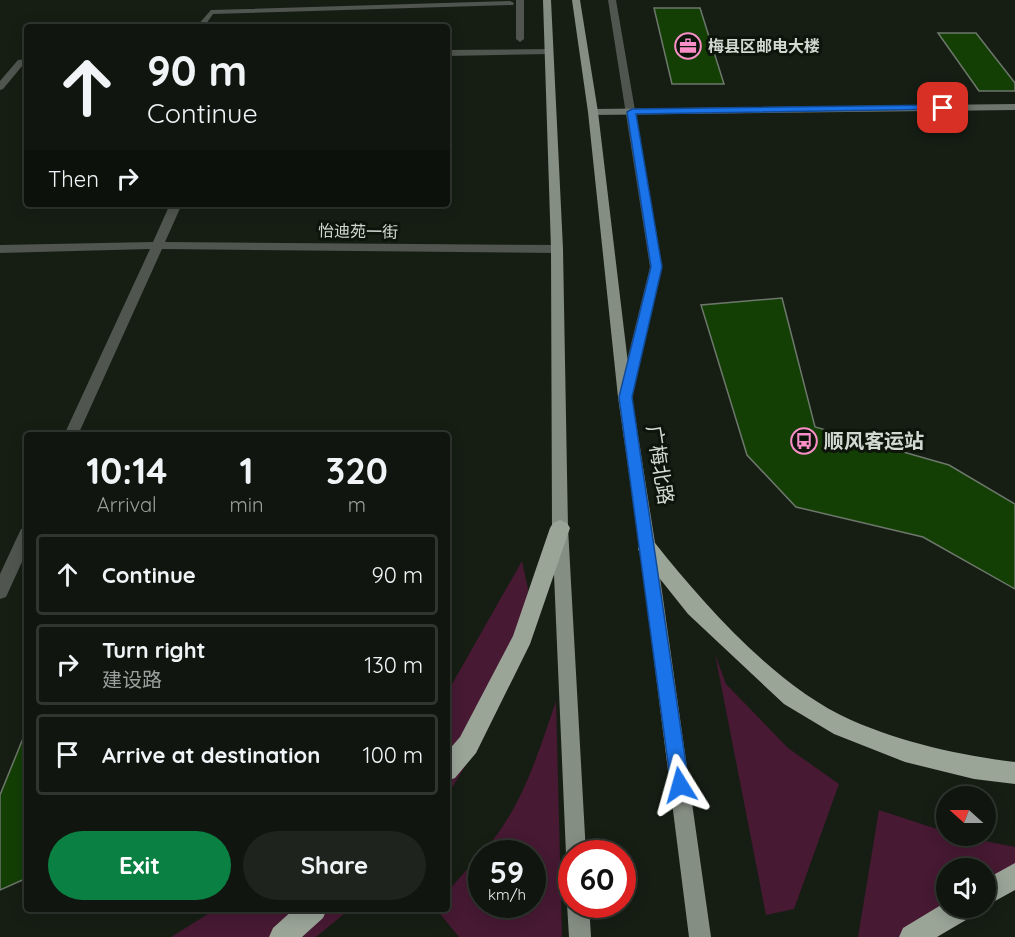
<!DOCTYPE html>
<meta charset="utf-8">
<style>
:root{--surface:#10160f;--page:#1e231d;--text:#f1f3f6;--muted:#9c9f9e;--line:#30352f;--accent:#0b8043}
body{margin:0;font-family:Quicksand,"Noto Sans SC",sans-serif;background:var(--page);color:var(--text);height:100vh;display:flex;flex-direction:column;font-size:22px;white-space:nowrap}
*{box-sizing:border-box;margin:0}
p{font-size:20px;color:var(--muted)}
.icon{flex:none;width:33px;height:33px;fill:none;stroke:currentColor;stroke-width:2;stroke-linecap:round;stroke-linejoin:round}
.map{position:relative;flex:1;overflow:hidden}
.side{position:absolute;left:24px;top:432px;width:426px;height:480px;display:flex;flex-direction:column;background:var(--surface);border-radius:6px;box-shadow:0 3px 15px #0003,0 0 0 2px var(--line)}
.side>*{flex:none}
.banner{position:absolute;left:24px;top:24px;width:426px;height:183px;border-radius:6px;box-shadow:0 3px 15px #0003,0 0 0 2px var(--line);background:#10160f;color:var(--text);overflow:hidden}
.needle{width:39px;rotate:291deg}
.fabs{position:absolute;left:936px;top:786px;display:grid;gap:12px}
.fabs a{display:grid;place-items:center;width:60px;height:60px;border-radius:50%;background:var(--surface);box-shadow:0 3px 15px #0003,0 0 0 2px var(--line);font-size:30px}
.speed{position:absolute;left:468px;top:840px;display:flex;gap:12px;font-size:30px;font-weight:700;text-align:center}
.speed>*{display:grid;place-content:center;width:78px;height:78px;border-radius:50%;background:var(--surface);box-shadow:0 3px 15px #0003,0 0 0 2px var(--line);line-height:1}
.speed small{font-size:15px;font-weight:400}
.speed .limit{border:9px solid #d22;background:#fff;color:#111}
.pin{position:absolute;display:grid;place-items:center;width:51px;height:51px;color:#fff;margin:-26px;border-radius:12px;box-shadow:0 3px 9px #0006}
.me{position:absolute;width:66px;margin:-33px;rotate:352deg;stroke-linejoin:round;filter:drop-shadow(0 0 4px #0008)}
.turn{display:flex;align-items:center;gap:21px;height:126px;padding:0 24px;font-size:27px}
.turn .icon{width:78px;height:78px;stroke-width:2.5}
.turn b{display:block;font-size:42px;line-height:51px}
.then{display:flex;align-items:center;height:57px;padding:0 24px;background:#0003;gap:12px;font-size:22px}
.eta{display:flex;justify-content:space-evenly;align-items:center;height:102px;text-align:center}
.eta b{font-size:36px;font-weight:700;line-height:42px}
.button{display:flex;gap:12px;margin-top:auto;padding:12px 24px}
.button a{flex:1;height:69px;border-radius:36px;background:var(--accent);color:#fff;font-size:24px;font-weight:700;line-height:69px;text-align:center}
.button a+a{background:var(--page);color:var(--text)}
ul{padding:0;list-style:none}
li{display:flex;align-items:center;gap:18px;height:81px;margin:0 12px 9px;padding:0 12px;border:3px solid var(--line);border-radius:6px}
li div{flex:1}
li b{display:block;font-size:22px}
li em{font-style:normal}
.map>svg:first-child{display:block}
</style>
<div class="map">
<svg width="1015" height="937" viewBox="0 0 1015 937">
<rect width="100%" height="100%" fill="#161e14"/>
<!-- green -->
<path fill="#471933" d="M 522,561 L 528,589 L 525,620 L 470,758 L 447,796 L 447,693 Z
M 715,654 L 726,684 L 788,748 L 839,784 L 794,909 L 766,915 Z
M 556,701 L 562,937 L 459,937 L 436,909 L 447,909 L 447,892 L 481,854 L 482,904 L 532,904 L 532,854 L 482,853 C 521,811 538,754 556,701 Z
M 879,810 L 946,832 L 946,836 L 960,836 L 1015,847 L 1015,878 L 986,899 L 986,868 L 946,868 L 946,908 L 974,908 L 932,937 L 858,937 Z
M 216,909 L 350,909 L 316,937 L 171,937 Z"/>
<!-- building -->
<path fill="#133f05" stroke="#6d776b" stroke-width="1.5" d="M 654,8 L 700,8 L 724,84 L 672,84 Z
M 938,33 L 976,33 L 1015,83 L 1015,91 L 979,91 Z
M 782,298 L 815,427 L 949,465 L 1015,504 L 1015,589 L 923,537 L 796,507 L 747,455 L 701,305 Z
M 26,731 L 27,878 L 0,890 L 0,795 Z"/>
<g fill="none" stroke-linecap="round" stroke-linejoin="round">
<!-- street -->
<path fill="#50554f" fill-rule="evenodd" d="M 516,0 L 524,0 L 524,39 L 520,42 L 516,39 Z
M 608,0 L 616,0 L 662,267 L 632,397 L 625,402 L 618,397 L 650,267 Z
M 510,1 L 514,3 L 513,5 L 213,14 L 204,27 L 196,27 L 211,10 Z
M 552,49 L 553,51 L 549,54 L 447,56 L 447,50 Z
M 27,59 L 27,65 L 23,65 L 3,89 L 0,90 L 0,81 L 18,60 Z
M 170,204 L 182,204 L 165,242 L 557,245 L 563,249 L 557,253 L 162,249 L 78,435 L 64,435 L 150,249 L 0,253 L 0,245 L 153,242 Z
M 27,527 L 27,551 L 6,597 L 0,599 L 0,574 L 21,529 Z"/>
<!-- secondary -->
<path fill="#6e756d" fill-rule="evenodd" d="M 1015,104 L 1015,110 L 593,115 L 588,112 L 593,109 Z"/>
<!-- primary -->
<path fill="#858e83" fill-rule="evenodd" d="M 543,0 L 551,0 L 563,249 L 568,528 L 586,854 L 572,854 L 572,863 L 566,854 L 552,528 L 551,249 Z
M 572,0 L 580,0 L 598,112 L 632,397 L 656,549 L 711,937 L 689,937 L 640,549 L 618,397 L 588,112 Z
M 572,896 L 572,904 L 589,904 L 591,937 L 569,937 L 567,904 Z"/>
<!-- highway -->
<path fill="#9aa598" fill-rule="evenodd" d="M 560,520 L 567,523 L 570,528 L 530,644 L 476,753 L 455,778 L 447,781 L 447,752 L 460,737 L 513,636 L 550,528 L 553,523 Z
M 648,541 L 655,543 C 705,606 777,687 851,720 C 903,743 959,755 1015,762 L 1015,784 L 974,779 L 905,762 L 834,734 L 784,704 L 688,614 L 641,555 L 638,549 L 641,543 Z
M 1015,863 L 1015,890 L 986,906 L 986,879 Z
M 946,902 L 946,908 L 975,908 L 971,917 L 937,937 L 899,937 L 903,928 Z
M 294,909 L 327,909 L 323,918 L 302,937 L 269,937 L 273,928 Z"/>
</g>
<!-- route -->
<path fill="#1a73e8" stroke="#114b97" stroke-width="1.5" d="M 943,105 L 946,106 L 946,109 L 636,114 L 662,267 L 632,397 L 689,785 L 686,791 L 680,794 L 674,791 L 671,785 L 619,397 L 651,267 L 627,112 L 632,109 Z"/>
<!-- icons -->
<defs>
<g id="office-ring" transform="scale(1.35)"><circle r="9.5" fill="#0d150b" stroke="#fa8fc7" stroke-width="1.5"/><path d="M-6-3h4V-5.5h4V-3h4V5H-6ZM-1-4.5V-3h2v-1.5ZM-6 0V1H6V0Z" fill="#fa8fc7"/></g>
<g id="bus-ring" transform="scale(1.35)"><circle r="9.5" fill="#0d150b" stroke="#fa8fc7" stroke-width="1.5"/><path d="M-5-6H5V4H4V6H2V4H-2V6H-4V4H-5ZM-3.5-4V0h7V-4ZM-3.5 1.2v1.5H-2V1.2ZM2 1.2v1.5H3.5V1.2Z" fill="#fa8fc7"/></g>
</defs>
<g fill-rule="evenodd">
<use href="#office-ring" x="688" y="46"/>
<use href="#bus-ring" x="804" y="441"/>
</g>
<g text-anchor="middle" stroke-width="6" stroke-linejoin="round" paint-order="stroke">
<!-- far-poi labels -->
<g font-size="16" font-weight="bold" fill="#d3d9d2" stroke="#0d150b" text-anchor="start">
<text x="708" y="52">梅县区邮电大楼</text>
</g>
<!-- far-street labels -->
<g font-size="16" fill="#d3d9d2" stroke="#0d150b">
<text transform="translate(358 231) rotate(1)" y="6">怡迪苑一街</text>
</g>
<!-- poi labels -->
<g font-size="20" font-weight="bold" fill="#d3d9d2" stroke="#0d150b" text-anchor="start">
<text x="824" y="448">顺风客运站</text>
</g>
<!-- street labels -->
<g font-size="20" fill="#d3d9d2" stroke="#0d150b">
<text transform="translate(660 465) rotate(81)" y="7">广梅北路</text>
</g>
</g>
</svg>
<div class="fabs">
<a><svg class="needle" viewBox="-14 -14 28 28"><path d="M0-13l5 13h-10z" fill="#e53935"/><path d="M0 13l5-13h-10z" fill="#9c9f9e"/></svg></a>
<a><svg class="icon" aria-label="sound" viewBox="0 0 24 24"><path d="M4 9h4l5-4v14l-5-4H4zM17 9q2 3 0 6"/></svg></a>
</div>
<div class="speed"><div>59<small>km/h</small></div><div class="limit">60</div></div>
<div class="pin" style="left:943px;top:108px;background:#d93025"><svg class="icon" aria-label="arrive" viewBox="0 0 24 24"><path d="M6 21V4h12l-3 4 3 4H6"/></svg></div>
<svg class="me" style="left:680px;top:785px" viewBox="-20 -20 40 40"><path d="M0-17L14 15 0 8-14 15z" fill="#1a73e8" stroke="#fff" stroke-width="4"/></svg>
<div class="banner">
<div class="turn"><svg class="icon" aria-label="ahead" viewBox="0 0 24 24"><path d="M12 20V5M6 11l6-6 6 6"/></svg><div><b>90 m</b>Continue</div></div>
<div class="then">Then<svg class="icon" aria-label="right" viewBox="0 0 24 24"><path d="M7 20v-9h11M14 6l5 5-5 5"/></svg></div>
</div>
<section class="side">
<div class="eta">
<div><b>10:14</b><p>Arrival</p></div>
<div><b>1</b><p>min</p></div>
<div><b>320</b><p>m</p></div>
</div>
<ul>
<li><svg class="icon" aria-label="ahead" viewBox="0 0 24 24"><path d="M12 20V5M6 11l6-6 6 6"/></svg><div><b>Continue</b></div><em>90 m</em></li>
<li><svg class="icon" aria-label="right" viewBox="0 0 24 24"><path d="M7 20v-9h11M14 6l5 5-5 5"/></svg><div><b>Turn right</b><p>建设路</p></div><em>130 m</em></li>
<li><svg class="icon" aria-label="arrive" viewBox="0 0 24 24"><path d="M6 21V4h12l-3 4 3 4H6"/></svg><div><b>Arrive at destination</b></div><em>100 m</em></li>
</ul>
<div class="button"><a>Exit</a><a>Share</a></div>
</section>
</div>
